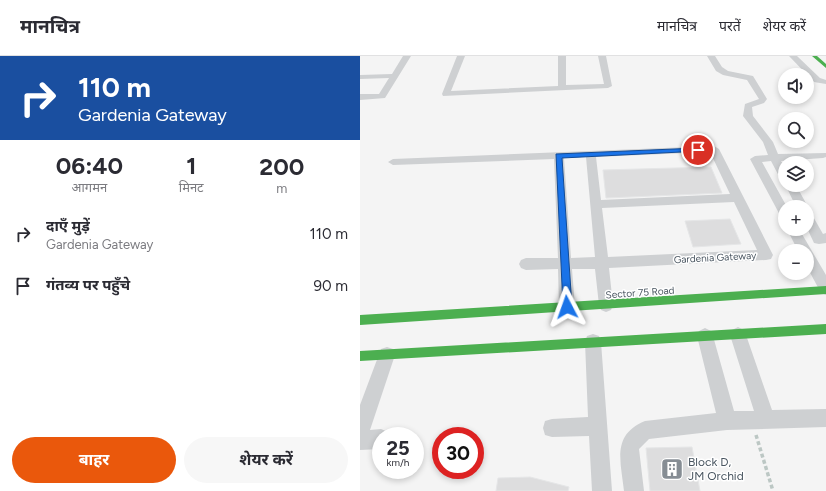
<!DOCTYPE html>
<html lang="hi">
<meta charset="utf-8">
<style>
:root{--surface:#fff;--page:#f7f7f7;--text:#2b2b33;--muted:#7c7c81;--line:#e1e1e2;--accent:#ea580c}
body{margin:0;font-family:Figtree,"Noto Sans Devanagari",sans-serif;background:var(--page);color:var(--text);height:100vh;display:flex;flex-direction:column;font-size:15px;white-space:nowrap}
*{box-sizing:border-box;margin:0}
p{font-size:13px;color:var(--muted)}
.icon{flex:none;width:22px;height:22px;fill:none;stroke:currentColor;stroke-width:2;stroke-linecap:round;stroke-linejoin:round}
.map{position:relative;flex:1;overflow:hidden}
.side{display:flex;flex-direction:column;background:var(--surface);width:360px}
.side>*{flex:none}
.hud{background:#1a4fa0;color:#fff;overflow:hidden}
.tools{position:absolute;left:418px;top:12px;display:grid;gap:8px}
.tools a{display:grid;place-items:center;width:36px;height:36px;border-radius:50%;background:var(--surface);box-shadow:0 2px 6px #0003;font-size:20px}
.speed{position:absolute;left:12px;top:371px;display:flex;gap:8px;font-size:20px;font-weight:700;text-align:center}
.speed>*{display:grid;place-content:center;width:52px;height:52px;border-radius:50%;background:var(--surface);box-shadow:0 2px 6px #0003;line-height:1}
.speed small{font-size:10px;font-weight:400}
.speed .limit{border:6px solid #d22;background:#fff;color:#111}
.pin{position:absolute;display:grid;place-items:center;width:34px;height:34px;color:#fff;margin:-17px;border:2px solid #fff;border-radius:50%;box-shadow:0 1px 4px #0007}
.me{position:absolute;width:44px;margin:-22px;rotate:356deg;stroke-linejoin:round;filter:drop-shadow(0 0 3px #0008)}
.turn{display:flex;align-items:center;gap:14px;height:84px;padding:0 12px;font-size:18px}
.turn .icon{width:52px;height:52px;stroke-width:2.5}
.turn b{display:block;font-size:28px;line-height:34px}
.eta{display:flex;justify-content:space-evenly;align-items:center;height:68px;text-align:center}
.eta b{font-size:24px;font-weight:700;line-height:28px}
.primary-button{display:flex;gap:8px;margin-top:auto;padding:8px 12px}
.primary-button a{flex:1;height:46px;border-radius:24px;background:var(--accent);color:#fff;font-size:16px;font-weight:700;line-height:46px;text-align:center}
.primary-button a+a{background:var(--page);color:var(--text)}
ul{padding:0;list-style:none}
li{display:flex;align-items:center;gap:12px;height:52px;padding:0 12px}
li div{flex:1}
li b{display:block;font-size:15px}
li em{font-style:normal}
header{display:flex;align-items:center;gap:24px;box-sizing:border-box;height:56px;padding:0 20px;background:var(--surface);border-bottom:1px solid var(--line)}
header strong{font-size:19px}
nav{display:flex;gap:22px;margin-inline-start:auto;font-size:14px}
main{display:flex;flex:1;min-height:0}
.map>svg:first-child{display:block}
</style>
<header>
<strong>मानचित्र</strong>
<nav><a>मानचित्र</a><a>परतें</a><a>शेयर करें</a></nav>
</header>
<main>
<section class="side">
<div class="hud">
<div class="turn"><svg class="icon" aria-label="right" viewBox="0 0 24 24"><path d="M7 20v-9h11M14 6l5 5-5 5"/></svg><div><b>110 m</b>Gardenia Gateway</div></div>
</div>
<div class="eta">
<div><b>06:40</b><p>आगमन</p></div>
<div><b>1</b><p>मिनट</p></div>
<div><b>200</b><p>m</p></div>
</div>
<ul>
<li><svg class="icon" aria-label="right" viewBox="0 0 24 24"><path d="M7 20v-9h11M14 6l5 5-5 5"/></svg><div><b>दाएँ मुड़ें</b><p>Gardenia Gateway</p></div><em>110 m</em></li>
<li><svg class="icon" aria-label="arrive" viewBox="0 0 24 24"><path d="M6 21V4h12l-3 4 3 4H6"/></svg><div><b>गंतव्य पर पहुँचे</b></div><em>90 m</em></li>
</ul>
<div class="primary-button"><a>बाहर</a><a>शेयर करें</a></div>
</section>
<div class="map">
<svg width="466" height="435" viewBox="0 0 466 435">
<rect width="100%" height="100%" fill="#f4f4f4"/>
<!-- building -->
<path fill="#ddddde" stroke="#e5e6e7" d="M 351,111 L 362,137 L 246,142 L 243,114 Z
M 370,163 L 381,188 L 333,191 L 325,165 Z
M 332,391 L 340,435 L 290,435 L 286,392 Z
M 170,421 L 209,431 L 208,435 L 136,435 L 138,422 Z"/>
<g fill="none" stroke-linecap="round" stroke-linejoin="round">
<!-- path -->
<path stroke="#bcc7c4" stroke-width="3.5" stroke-dasharray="4 2.5" stroke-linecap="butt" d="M 396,379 L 413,435"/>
<!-- street -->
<path fill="#ced0d2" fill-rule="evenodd" d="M 43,0 L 51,0 L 25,42 L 0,44 L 0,38 L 19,38 L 29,22 L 0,23 L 0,19 L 32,18 Z
M 97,0 L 105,0 L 91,35 L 198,30 L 198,0 L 206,0 L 206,29 L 244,28 L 238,0 L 246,0 L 252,30 L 248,32 L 83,40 L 82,38 Z
M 347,0 L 355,0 L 362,11 L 368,15 L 393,20 L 407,43 L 404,47 L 392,51 L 393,60 L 413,86 L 418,98 L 466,97 L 466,101 L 463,102 L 421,105 L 425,111 L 425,125 L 421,124 L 411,105 L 402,106 L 427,151 L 425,151 L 425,162 L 421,161 L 390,103 L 395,100 L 408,99 L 403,86 L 383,60 L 385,48 L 399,43 L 387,24 L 363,19 L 356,15 Z
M 429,0 L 437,0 L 460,22 L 466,24 L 466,28 L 454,26 Z
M 354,90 L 359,93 L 413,199 L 411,203 L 406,204 L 249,212 L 253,249 L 251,254 L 246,256 L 241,254 L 239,249 L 235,213 L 212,213 L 215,251 L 212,256 L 207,258 L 202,256 L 199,251 L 198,213 L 166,214 L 161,212 L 159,208 L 161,204 L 166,202 L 198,202 L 194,103 L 33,109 L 28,106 L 33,103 ZM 350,96 L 370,138 L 241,144 L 236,101 ZM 226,101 L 235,201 L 211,202 L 204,102 ZM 374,146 L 397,194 L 248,201 L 242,152 Z
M 425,128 L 436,129 L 448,151 L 447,153 L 447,151 L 436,151 Z
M 447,156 L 451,157 L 463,178 L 466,177 L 466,187 L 459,188 L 454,187 L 447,172 Z
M 427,173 L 439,173 L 466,219 L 466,239 L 461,237 L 447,211 L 447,195 L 438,195 Z
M 378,271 L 384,274 L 386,279 L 412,354 L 466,353 L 466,371 L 367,374 L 289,383 L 279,393 L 284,435 L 264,435 C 261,406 251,379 285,365 L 356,357 L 337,280 L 339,275 L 345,272 L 351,275 L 353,280 L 374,355 L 394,355 L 370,279 L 372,274 Z
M 233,278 L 239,280 L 241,286 L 252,435 L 232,435 L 229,380 L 192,381 L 185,379 L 183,372 L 185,365 L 192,363 L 228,361 L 225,286 L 227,280 Z
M 27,291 L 33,293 L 35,299 L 10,374 L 21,373 L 28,376 L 29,380 L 21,380 L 21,393 L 0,394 L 0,349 L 21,293 Z"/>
<!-- fast -->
<path fill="#4caf50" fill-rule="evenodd" d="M 452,0 L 457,0 L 466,8 L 466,12 Z
M 466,230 L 466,238 L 0,269 L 0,259 Z
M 466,268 L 466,278 L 0,305 L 0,295 Z"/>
</g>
<!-- route -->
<path fill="#1a73e8" stroke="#114b97" d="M 338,92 L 341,92 L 341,95 L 202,102 L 212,251 L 211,255 L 207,256 L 204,255 L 203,251 L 196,98 Z"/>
<!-- icons -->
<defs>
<g id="building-square" transform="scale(1.15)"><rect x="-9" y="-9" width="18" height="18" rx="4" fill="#868d94" stroke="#fff"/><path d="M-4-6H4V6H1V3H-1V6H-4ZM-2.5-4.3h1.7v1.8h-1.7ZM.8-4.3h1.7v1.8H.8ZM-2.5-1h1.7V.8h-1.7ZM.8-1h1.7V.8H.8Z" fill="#fff"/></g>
</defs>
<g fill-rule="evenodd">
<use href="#building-square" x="312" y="413"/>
</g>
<g text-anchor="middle" stroke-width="3" stroke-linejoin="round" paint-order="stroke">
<!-- street labels -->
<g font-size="10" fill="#4a5661" stroke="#fff">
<text transform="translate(355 201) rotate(-3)" y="4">Gardenia Gateway</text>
<text transform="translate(280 236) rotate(-4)" y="4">Sector 75 Road</text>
</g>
<!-- near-poi labels -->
<g font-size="12" fill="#4a5661" stroke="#fff" text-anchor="start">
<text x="328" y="410">Block D,<tspan x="328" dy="14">JM Orchid</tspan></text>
</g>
</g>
</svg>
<div class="tools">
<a><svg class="icon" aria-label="sound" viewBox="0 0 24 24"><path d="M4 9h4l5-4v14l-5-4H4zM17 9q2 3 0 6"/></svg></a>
<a><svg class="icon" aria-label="search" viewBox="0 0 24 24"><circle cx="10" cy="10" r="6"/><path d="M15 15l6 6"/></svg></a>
<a><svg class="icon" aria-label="layers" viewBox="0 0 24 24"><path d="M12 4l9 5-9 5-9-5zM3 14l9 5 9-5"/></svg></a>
<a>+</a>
<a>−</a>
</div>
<div class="speed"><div>25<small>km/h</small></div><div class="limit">30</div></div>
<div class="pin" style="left:338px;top:94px;background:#d93025"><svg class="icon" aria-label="arrive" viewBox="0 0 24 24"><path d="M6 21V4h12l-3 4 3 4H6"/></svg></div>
<svg class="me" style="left:207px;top:251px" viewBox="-20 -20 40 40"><path d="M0-17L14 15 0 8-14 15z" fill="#1a73e8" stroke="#fff" stroke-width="4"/></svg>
</div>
</main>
